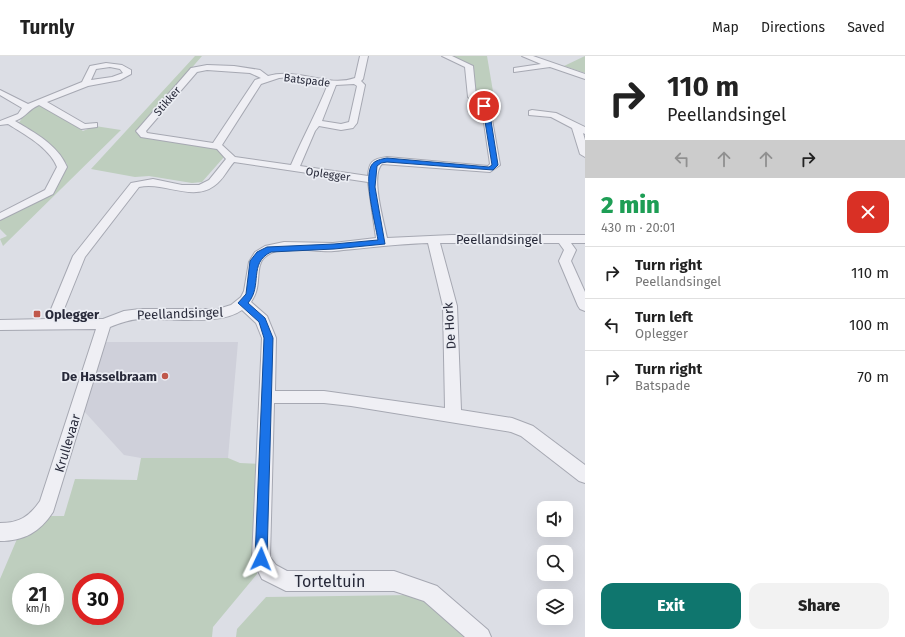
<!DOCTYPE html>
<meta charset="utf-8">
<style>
:root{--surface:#fff;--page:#f2f2f2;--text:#222;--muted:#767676;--line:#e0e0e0;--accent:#0f766e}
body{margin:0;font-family:"Fira Sans",sans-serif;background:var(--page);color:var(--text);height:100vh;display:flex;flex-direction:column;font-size:15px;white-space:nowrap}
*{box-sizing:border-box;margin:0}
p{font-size:13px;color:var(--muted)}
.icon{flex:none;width:22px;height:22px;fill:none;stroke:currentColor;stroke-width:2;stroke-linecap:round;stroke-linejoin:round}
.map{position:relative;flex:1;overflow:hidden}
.panel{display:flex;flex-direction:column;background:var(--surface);width:320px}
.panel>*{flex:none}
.top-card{background:#fff;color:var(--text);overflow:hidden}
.tools{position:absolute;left:537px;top:445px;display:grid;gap:8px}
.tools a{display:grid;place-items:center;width:36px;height:36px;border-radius:8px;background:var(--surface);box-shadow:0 4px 16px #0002;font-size:20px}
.speed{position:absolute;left:12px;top:517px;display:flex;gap:8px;font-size:20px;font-weight:700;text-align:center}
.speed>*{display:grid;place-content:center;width:52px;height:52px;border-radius:50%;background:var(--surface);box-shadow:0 4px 16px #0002;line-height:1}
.speed small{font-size:10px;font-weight:400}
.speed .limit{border:6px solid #d22;background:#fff;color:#111}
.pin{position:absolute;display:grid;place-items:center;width:34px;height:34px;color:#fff;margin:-17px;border:2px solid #fff;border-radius:50%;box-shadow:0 1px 4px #0007}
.me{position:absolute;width:44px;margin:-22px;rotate:2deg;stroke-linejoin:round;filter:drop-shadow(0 0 3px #0008)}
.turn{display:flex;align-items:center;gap:14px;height:84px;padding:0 16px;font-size:18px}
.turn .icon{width:52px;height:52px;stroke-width:2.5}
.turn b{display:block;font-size:28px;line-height:34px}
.lanes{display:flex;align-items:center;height:38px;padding:0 16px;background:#0003;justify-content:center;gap:20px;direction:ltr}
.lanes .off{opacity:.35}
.round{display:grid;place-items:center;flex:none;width:42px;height:42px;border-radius:12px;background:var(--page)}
.head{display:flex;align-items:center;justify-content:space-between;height:68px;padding:0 16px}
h1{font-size:24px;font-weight:800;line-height:30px;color:#1e9e55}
.action{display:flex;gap:8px;margin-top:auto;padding:8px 16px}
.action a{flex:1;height:46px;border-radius:12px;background:var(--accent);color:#fff;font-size:16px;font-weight:800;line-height:46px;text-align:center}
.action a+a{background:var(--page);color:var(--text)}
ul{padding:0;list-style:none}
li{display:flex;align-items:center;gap:12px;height:52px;padding:0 16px;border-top:1px solid var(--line)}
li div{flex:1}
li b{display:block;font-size:15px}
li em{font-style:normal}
header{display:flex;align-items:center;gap:24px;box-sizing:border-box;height:56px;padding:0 20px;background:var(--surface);border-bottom:1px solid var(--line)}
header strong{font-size:19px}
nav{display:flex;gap:22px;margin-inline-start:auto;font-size:14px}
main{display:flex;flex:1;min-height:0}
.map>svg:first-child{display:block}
</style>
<header>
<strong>Turnly</strong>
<nav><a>Map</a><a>Directions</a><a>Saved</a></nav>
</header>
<main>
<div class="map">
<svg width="585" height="581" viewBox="0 0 585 581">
<rect width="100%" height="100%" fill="#dcdee5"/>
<!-- built -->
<path fill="#cfd0da" d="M 105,286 L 238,286 L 228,402 L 141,402 L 124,399 L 83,354 Z"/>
<!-- green -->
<path fill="#becebe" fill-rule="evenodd" d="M 195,0 L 202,0 L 136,76 L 142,81 L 150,83 L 216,92 L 224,101 L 202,126 L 192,127 L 149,120 L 135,121 L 91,113 Z
M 447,0 L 487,0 L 497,59 L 477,41 L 472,11 Z
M 585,0 L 585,17 L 564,10 Z
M 40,47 L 83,75 L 95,70 L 121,74 L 3,190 L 0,183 L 7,180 L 0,173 L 0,164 L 54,136 L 67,108 L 18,68 L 29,52 Z
M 141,402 L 228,402 L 240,407 L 259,408 L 257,518 L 213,571 L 212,581 L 0,581 L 0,523 L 17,483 L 46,460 L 64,460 L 75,423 L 137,424 ZM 21,526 L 55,526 L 55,560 L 21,560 ZM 81,526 L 115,526 L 115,560 L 81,560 Z
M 413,539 L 430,545 L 468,581 L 236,581 L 237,573 L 266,541 Z"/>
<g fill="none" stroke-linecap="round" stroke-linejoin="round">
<!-- street casing -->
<g stroke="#a6a8b2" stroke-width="2">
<path id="street" d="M 360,0 L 368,0 L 363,23 L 361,25 L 365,29 L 357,67 L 353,72 L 341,74 L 319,70 L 315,75 L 300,110 L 368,120 C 369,106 372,103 387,101 L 488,110 L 490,108 L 482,53 L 468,41 L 465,11 L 442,0 L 452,0 L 473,10 L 476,40 L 490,52 L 500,109 L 490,116 L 382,108 C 370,119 384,166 387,182 L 452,179 L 585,179 L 585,187 L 571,187 L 576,194 L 571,205 L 585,236 L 585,255 L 580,253 L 578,250 L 559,205 L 564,194 L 559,187 L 440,187 L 457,250 L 461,354 L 512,362 L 533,370 L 585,409 L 585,427 L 579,425 L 521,380 L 511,376 L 351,350 L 324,347 L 274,347 L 270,501 L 276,509 L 287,515 L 394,515 L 437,530 L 488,574 L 491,581 L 465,581 L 424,545 L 394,535 L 286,535 L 262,523 L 252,503 L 262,282 L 256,267 L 242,254 C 219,271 168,261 139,263 C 128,264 120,267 110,271 L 53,456 C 40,476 24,485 0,485 L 0,467 C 19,467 29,461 40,445 L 96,273 L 0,274 L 0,264 L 47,263 L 73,200 L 131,127 L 153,123 L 182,129 L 199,129 L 209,124 L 226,103 L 217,93 L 141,81 L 136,75 L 138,73 L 191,12 L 207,9 L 234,10 L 260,14 L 268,20 C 298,11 327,32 355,22 ZM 207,14 L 250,17 L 261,22 L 255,24 L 213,87 L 147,77 L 146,75 L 197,16 ZM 291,21 L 328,28 C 317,56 303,81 291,109 L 235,101 L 222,89 L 261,28 L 279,22 ZM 354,28 L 357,30 L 349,66 L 341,68 L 322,65 L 336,29 ZM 234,106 L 368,126 L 376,182 L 333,187 L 284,186 L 265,190 L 255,196 L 249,206 L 244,235 L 241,241 L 231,249 L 218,253 L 140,253 L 124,255 L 103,263 L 60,263 L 85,201 L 139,131 C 163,125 192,146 214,130 C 223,124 227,114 234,106 ZM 428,187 L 443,250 L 445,352 L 324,335 L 275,335 L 276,282 L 267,260 L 251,246 C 253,243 255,239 256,236 C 260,225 256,208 265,201 C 282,186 313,197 334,195 C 365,192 396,188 428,187 Z
M 522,0 L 533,0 L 585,18 L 585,23 L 550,11 L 514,16 L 514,12 L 541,8 Z
M 106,7 L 122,9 L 131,14 L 131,18 L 120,24 L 88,30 L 47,46 L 85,68 L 97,67 L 97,71 L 81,73 L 39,49 C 27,54 28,60 15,65 C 35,77 58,89 67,111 L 53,138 L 0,164 L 0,157 L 45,134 L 57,111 C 49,91 25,79 8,68 L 0,69 L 0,65 L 18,58 L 22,52 L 0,39 L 0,34 L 28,48 L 82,26 L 90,10 ZM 110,11 L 120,13 L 123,17 L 112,21 L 91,24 L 96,13 Z
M 532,54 L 556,57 L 585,71 L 585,78 L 583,77 L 585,84 L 585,101 L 580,98 L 572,72 L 551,61 L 529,59 L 529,55 Z"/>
</g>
<!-- street -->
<use href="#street" fill="#efeff4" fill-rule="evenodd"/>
</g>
<!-- route -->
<path fill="#1a73e8" stroke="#114b97" d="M 484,49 L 489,52 L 498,109 L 493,114 L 387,106 L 381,107 L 377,110 L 375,131 L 385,188 L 334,193 L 271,196 C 248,207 263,230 248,247 L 265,262 L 273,282 L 267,503 L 265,507 L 261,509 L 257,507 L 255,503 L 264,282 L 259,266 L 238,247 L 246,238 L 250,205 L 257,196 L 267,191 L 334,188 L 378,184 C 375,166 364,125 371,110 C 374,104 382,103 387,102 L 489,111 L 492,109 L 483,53 L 482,50 Z"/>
<!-- markers -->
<g fill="#c0584b" stroke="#ebedf3" stroke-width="1.5">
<rect x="33" y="254" width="8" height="8" rx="2"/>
<circle cx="165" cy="320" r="4"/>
</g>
<g text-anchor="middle" stroke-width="3.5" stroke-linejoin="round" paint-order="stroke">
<!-- far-street labels -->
<g font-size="11" fill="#282a3a" stroke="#ebedf3">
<text transform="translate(307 24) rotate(7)" y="4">Batspade</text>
<text transform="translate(167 45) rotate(-49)" y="4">Stikker</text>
<text transform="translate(328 118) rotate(8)" y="4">Oplegger</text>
</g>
<!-- street labels -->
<g font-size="13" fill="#282a3a" stroke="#ebedf3">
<text x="499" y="188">Peellandsingel</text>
<text transform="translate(180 257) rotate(-2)" y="5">Peellandsingel</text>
<text transform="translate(449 270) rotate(-94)" y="5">De Hork</text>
<text transform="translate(67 387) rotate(-73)" y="5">Krullevaar</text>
</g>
<!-- poi labels -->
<g font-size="13" font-weight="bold" fill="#282a3a" stroke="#ebedf3" text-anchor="start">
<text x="45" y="263">Oplegger</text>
<text x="157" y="325" text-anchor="end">De Hasselbraam</text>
</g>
<!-- near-street labels -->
<g font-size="16" fill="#282a3a" stroke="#ebedf3">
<text x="330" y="531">Torteltuin</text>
</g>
</g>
</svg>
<div class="tools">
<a><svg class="icon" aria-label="sound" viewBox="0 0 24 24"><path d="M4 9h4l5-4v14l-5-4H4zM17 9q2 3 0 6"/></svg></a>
<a><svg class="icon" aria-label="search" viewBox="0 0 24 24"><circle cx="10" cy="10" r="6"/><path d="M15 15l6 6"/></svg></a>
<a><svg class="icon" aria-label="layers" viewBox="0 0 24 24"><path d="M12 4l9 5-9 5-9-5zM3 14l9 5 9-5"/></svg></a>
</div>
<div class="speed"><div>21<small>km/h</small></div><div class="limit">30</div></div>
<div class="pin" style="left:484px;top:50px;background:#d93025"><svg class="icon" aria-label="arrive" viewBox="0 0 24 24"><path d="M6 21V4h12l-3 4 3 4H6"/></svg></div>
<svg class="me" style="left:261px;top:503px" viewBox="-20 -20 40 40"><path d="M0-17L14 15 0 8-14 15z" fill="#1a73e8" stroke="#fff" stroke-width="4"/></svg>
</div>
<section class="panel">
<div class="top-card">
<div class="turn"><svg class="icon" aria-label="right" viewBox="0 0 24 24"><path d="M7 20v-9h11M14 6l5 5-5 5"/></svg><div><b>110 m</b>Peellandsingel</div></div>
<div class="lanes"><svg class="icon off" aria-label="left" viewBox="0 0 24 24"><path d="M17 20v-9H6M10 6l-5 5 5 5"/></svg><svg class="icon off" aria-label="ahead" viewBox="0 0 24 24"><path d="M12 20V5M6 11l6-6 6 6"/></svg><svg class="icon off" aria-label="ahead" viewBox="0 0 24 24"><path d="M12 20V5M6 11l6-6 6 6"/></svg><svg class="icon" aria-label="right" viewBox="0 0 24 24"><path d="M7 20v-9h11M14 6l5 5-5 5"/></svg></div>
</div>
<div class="head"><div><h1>2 min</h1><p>430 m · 20:01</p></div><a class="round" style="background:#d93025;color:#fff"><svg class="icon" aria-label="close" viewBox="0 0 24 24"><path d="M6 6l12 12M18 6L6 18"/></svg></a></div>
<ul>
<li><svg class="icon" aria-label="right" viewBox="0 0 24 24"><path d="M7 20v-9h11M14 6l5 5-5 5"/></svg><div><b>Turn right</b><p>Peellandsingel</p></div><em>110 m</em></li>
<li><svg class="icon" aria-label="left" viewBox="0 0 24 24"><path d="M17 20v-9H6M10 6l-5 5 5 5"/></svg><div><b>Turn left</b><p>Oplegger</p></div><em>100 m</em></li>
<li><svg class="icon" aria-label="right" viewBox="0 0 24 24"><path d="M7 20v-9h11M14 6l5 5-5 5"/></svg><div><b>Turn right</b><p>Batspade</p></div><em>70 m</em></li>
</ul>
<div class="action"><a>Exit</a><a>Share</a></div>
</section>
</main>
